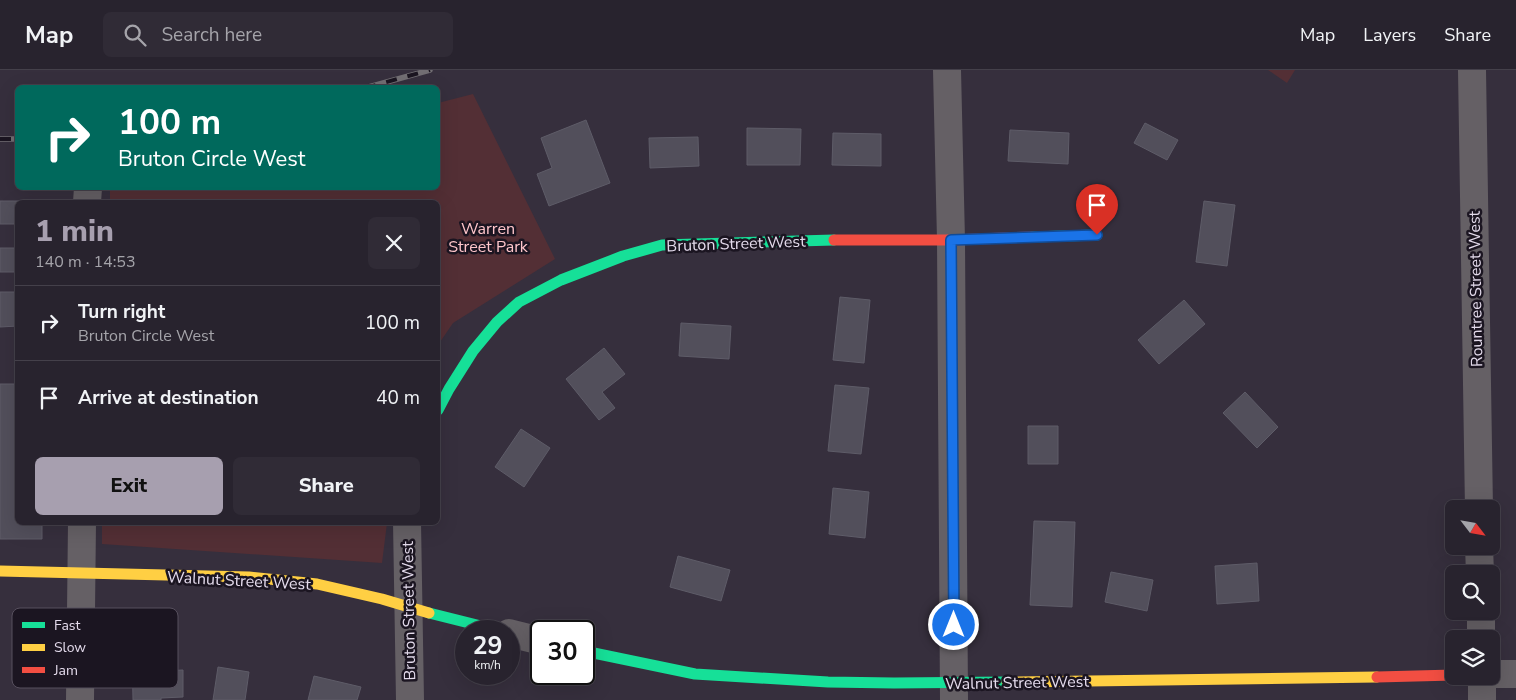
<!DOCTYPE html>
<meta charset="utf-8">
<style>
:root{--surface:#28232e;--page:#302b36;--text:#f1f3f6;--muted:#a5a4aa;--line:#44404a;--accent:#a79faf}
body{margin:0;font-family:"Nunito Sans",sans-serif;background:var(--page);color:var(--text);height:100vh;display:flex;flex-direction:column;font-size:19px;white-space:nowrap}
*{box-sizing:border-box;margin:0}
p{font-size:16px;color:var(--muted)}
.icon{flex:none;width:28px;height:28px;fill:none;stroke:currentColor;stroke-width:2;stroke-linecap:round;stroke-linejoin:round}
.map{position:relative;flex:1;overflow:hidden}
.side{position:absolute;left:15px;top:130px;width:425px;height:325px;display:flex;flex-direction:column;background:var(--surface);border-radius:8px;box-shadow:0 5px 20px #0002,0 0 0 1px var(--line)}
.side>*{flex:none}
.guide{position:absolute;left:15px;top:15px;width:425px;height:105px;border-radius:8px;box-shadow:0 5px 20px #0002,0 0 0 1px var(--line);background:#00695c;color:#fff;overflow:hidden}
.needle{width:32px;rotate:121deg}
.fabs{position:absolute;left:1445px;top:430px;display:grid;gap:10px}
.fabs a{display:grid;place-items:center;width:55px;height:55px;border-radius:8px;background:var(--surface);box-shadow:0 5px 20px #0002,0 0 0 1px var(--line);font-size:25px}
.speed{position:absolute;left:455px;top:550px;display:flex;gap:10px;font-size:25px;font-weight:700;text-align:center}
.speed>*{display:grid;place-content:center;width:65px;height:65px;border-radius:50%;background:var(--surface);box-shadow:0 5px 20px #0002,0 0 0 1px var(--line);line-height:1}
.speed small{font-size:12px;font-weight:400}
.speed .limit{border:2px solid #111;border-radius:8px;background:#fff;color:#111}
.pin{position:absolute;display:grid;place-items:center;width:42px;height:42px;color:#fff;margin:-51px -21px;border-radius:50% 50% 50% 0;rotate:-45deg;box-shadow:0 0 5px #0007}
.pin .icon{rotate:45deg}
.me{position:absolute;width:55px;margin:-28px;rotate:0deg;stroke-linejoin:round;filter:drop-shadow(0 0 4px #0008)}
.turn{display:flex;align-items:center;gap:18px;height:105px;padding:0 20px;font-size:22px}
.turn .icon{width:65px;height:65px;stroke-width:2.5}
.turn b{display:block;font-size:35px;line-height:42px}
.round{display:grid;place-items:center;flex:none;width:52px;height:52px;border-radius:8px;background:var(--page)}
.overview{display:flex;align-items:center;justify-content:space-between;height:85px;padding:0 20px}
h1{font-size:30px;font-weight:800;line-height:38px;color:var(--accent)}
.cta{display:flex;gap:10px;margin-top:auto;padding:10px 20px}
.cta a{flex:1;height:58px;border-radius:8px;background:var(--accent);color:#111;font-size:20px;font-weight:800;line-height:58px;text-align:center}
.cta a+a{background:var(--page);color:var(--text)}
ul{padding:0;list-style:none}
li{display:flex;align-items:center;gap:15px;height:75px;padding:0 20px;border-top:1px solid var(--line)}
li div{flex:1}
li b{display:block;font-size:19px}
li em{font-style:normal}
header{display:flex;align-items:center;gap:30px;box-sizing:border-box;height:70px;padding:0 25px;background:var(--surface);border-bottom:1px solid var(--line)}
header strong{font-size:24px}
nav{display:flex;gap:28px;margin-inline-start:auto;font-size:18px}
.search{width:350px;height:45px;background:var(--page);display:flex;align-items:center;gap:12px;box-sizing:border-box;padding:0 18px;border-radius:8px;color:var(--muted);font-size:19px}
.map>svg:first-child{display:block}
</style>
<header>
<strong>Map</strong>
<div class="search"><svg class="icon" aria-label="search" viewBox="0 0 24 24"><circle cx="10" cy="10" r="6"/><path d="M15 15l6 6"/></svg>Search here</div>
<nav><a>Map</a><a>Layers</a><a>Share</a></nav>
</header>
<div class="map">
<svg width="1516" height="630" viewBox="0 0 1516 630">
<rect width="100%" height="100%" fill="#362f3d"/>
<!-- green -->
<path fill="#532f35" d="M 1268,0 L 1295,0 L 1287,13 Z
M 473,24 L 555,189 L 453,253 L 438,275 L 438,132 L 110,132 L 110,118 L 438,118 L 438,33 Z
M 102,453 L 102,452 L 387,453 L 382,493 L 102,474 Z"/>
<!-- building -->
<path fill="#524f5b" stroke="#5e5c68" d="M 586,50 L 610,113 L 549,136 L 537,104 L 552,98 L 541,68 Z
M 1145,53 L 1178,70 L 1167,90 L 1134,73 Z
M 747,58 L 801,59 L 800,95 L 747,95 Z
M 1010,60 L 1069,63 L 1068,94 L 1008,91 Z
M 833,63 L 881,64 L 881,96 L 832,95 Z
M 698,67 L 699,96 L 650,98 L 649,68 Z
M 0,131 L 21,131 L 21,132 L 18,132 L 18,154 L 0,154 Z
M 1204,131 L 1235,135 L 1227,196 L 1196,192 Z
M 0,178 L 18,178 L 18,202 L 0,202 Z
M 0,222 L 18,222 L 18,256 L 0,257 Z
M 840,227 L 870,230 L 864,293 L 833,290 Z
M 1184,230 L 1205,254 L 1159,294 L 1138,270 Z
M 681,253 L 731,256 L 729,289 L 679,286 Z
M 604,278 L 625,304 L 602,322 L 615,338 L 599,350 L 566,309 Z
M 0,314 L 18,314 L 18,452 L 42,452 L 42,469 L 0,469 Z
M 835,315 L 869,318 L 861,384 L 828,381 Z
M 1245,322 L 1278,357 L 1257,378 L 1223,343 Z
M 1028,356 L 1058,356 L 1058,394 L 1028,394 Z
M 521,359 L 550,378 L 524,417 L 495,397 Z
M 833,418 L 869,422 L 865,468 L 829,464 Z
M 1034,451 L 1075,452 L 1072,537 L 1030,535 Z
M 678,486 L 730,500 L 721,531 L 670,517 Z
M 1257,493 L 1259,531 L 1217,534 L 1215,496 Z
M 1111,502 L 1153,510 L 1147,541 L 1105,532 Z
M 162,580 L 162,601 L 183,600 L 183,627 L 161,628 L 161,630 L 133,630 L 132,581 Z
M 218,597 L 249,602 L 245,630 L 213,630 Z
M 314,606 L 361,617 L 357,630 L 308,630 Z"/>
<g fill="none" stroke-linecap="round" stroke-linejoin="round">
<!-- street -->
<path stroke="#656065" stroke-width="28" d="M 947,0 L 951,170 L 954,630
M 1472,0 L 1479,439
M 87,132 L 88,118
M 407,452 L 410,630
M 1479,476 L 1480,504
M 1481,541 L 1481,569
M 509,563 L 541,571
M 1491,604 L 1516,604
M 1482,606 L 1482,630
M 80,630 L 82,452"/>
<!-- fast -->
<path stroke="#16e098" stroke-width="11" d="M 1032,167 L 1097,165
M 438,340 L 449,319 L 473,281 L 497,252 L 519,232 L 561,210 L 623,186 L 662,175 L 834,170
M 429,543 L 501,561
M 584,581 L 695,604 L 828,612 L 894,613 L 1007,612"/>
<!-- slow -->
<path stroke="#ffcf43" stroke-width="11" d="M 0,501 L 249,507 L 317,514 L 382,529 L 429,543
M 1007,612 L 1377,607"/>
<!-- jam -->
<path stroke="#f24e42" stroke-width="11" d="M 834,170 L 951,170 L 1032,167
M 1377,607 L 1454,605"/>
<!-- rail casing -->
<g stroke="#726e73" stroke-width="5.5">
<path id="rail" d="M 365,18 L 430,0
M 0,69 L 18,69"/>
</g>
<!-- rail -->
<use href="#rail" stroke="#1b1521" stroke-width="4" stroke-dasharray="11" stroke-linecap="butt"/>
</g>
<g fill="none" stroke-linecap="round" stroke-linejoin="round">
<!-- route casing -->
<g stroke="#114b97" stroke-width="12">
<path id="route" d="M 954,555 L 951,170 L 1097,165"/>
</g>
<!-- route -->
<use href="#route" stroke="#1a73e8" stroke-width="9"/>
</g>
<g text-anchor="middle" stroke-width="5" stroke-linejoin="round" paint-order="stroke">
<!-- park labels -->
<g font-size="16" fill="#ffc6cb" stroke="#1b1521">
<text x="488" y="164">Warren<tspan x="488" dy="18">Street Park</tspan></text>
</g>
<!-- street labels -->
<g font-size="16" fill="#e4dbec" stroke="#1b1521">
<text transform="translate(736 173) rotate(-2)" y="6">Bruton Street West</text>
<text transform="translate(1475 219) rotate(-91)" y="6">Rountree Street West</text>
<text transform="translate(239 510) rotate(3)" y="6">Walnut Street West</text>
<text transform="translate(408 541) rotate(-91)" y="6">Bruton Street West</text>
<text transform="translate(1017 612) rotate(-1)" y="6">Walnut Street West</text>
</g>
</g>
<!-- legend -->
<rect x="12" y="538" width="166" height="80" rx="8" fill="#1b1521" stroke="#57505e" stroke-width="1"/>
<rect x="22" y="552" width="23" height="6" fill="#16e098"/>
<rect x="22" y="574" width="23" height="7" fill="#ffcf43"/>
<rect x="22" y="597" width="23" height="6" fill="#f24e42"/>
<g font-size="14" fill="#e4dbec">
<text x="54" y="560">Fast</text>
<text x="54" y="582">Slow</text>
<text x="54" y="605">Jam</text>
</g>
</svg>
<div class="fabs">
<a><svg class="needle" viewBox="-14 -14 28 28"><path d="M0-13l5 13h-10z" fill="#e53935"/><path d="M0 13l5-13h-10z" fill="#a5a4aa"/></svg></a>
<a><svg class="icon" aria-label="search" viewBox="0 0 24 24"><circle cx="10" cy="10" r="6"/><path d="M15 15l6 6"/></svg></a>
<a><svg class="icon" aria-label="layers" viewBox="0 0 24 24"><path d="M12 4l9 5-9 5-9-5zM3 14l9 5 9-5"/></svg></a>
</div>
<div class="speed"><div>29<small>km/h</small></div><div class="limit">30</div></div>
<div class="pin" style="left:1097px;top:165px;background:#d93025"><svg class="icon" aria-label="arrive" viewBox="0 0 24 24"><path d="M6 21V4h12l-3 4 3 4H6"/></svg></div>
<svg class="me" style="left:954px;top:555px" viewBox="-20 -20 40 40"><circle r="17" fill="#1a73e8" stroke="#fff" stroke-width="3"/><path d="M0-11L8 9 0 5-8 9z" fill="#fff"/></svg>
<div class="guide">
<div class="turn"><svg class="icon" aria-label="right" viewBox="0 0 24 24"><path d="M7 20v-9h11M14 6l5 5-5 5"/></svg><div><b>100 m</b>Bruton Circle West</div></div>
</div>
<section class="side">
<div class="overview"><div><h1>1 min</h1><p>140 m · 14:53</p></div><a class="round"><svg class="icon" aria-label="close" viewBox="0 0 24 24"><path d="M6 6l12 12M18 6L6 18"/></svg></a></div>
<ul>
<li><svg class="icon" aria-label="right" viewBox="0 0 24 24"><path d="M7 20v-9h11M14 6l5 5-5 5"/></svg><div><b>Turn right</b><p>Bruton Circle West</p></div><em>100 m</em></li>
<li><svg class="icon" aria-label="arrive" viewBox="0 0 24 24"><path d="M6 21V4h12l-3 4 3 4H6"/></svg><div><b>Arrive at destination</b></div><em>40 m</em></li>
</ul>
<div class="cta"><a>Exit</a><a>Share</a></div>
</section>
</div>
